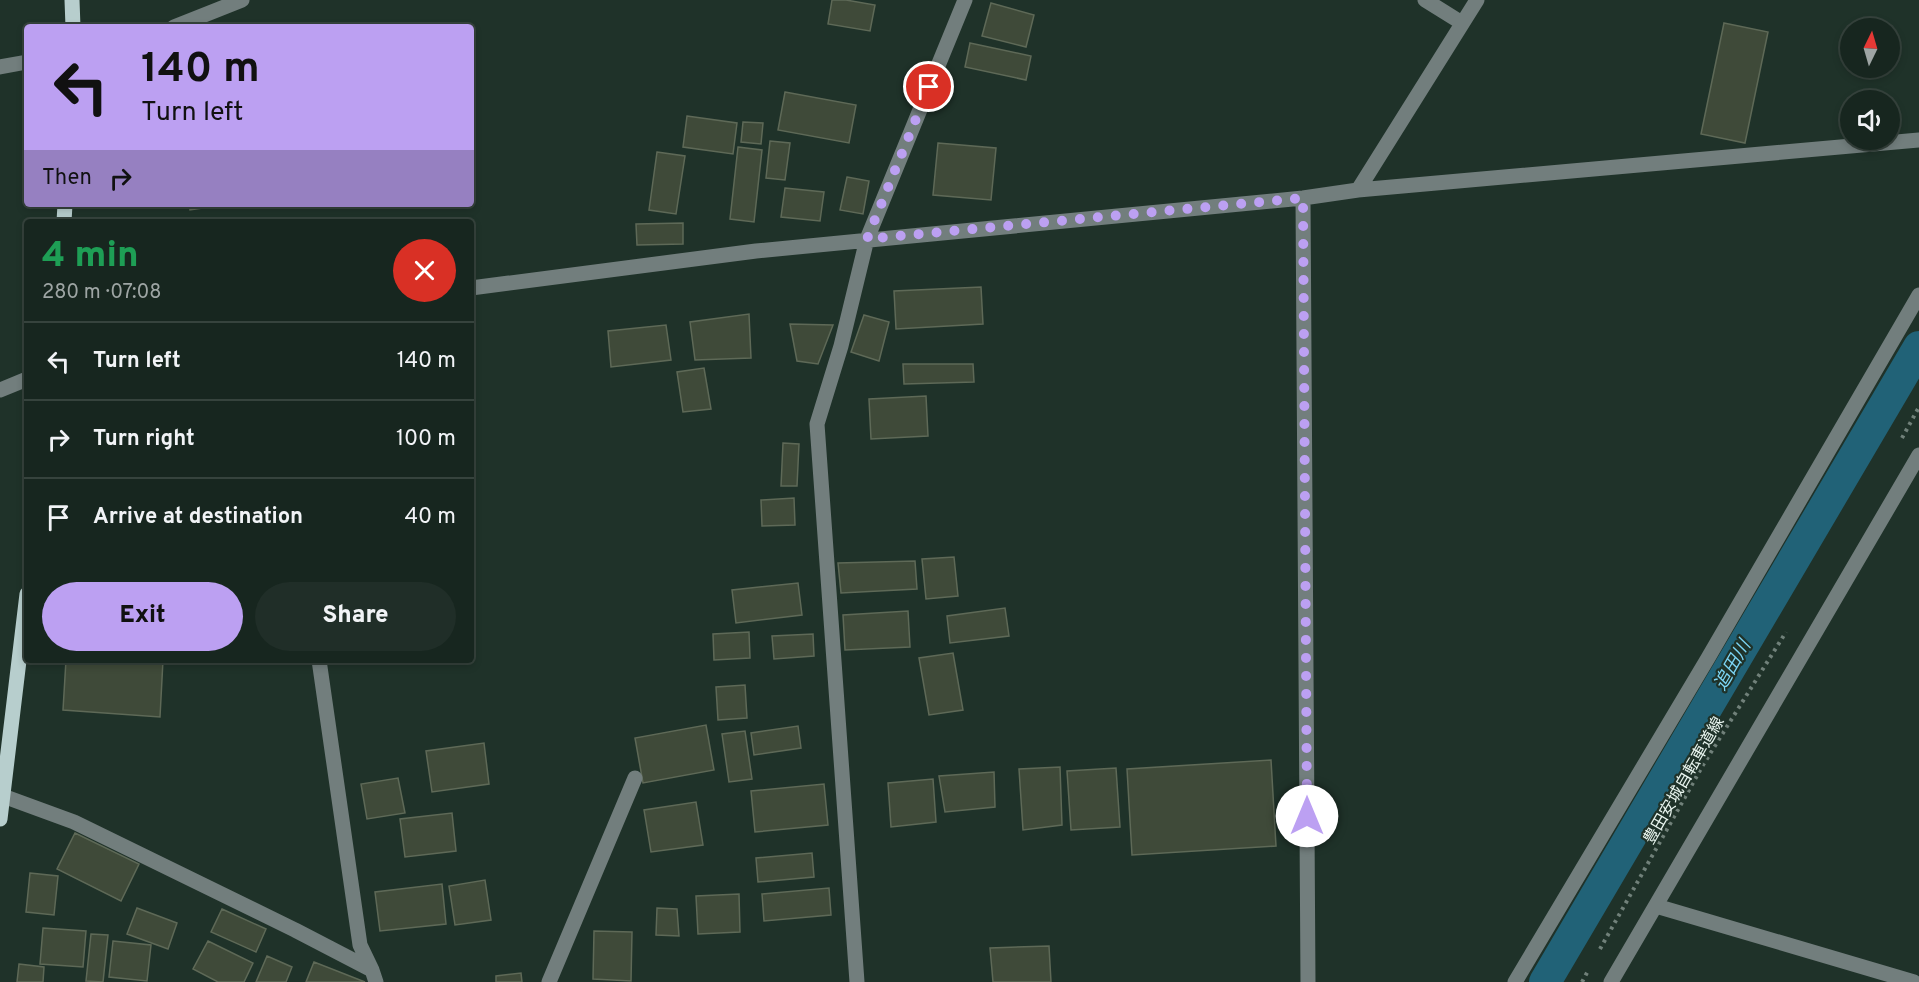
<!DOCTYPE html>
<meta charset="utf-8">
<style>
:root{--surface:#17261f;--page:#202e28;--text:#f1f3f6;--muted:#9ea5a4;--line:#36433d;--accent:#bca0f2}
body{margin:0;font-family:Overpass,"Noto Sans JP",sans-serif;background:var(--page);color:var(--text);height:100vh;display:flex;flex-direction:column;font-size:22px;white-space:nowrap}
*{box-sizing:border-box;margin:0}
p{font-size:20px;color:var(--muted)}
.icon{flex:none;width:33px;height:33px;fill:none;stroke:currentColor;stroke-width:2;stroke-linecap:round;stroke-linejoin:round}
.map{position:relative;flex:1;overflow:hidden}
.sheet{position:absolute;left:24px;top:219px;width:450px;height:444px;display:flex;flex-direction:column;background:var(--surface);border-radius:6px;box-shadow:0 3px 9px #0003,0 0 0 2px var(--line)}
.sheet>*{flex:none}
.hud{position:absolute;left:24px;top:24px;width:450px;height:183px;border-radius:6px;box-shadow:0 3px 9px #0003,0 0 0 2px var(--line);background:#bca0f2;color:#111;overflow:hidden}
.needle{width:39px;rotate:5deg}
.fabs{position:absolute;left:1840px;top:18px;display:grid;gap:12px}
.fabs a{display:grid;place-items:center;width:60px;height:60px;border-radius:50%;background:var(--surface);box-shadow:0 3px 9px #0003,0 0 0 2px var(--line);font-size:30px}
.pin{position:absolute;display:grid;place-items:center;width:51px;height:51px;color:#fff;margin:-26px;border:3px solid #fff;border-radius:50%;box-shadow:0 2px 6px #0007}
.me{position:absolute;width:66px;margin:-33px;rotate:0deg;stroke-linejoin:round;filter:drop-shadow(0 0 4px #0008)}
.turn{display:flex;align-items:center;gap:21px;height:126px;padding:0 18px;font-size:27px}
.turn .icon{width:78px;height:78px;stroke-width:2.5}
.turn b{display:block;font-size:42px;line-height:51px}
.then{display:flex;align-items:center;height:57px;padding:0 18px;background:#0003;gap:12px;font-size:22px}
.round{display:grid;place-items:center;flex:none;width:63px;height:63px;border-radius:32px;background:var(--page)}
.summary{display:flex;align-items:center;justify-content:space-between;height:102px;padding:0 18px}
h1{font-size:36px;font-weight:800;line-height:45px;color:#1e9e55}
.primary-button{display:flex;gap:12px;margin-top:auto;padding:12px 18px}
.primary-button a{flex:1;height:69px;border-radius:36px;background:var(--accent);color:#111;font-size:24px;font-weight:800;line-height:69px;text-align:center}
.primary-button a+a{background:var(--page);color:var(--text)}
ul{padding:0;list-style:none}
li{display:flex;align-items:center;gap:18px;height:78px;padding:0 18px;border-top:2px solid var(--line)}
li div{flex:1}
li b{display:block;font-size:22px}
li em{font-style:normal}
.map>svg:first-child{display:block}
</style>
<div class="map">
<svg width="1919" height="982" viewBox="0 0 1919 982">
<rect width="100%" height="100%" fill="#1f3229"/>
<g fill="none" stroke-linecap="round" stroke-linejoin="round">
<!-- canal -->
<path stroke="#216277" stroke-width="32" d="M 1545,982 L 1919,347"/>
</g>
<!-- building -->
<path fill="#3f4a39" stroke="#5e6957" stroke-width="1.5" d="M 832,0 L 846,0 L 875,5 L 870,31 L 828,24 Z
M 991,3 L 1034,15 L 1026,47 L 982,36 Z
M 1724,23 L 1768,32 L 1745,143 L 1701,134 Z
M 970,43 L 1031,56 L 1026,80 L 965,67 Z
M 785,92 L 856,105 L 849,143 L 778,130 Z
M 687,116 L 737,123 L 733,154 L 683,147 Z
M 743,122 L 763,123 L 761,144 L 741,142 Z
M 770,141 L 790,143 L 785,180 L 766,178 Z
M 938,143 L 996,148 L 991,200 L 933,195 Z
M 738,147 L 762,150 L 754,222 L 730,219 Z
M 657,152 L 685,156 L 676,214 L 649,210 Z
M 847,177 L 869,181 L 863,214 L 840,210 Z
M 785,188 L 824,192 L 820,221 L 781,217 Z
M 189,204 L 229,204 L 190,210 Z
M 683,223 L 683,244 L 637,245 L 636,224 Z
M 981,287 L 983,324 L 896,329 L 894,291 Z
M 749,314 L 751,358 L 695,360 L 690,322 Z
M 864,315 L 889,322 L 879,361 L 851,352 Z
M 790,324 L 833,325 L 818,364 L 797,361 Z
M 666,325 L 671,360 L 611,367 L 608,331 Z
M 903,364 L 973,364 L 974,382 L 904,384 Z
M 704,368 L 711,409 L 683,412 L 677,372 Z
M 926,396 L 928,436 L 871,439 L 869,399 Z
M 783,443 L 799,444 L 797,486 L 781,486 Z
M 794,498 L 795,525 L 762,526 L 761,500 Z
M 954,557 L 958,596 L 926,599 L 922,559 Z
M 915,561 L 917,589 L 841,593 L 838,563 Z
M 798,583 L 802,615 L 736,623 L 732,590 Z
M 1005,608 L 1009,636 L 950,643 L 947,616 Z
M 908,611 L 910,647 L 845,650 L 843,615 Z
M 749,632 L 750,658 L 714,660 L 713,634 Z
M 813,634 L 814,656 L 774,659 L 772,636 Z
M 953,653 L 963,710 L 929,715 L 919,658 Z
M 66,660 L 163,660 L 160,717 L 63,710 Z
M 745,685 L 747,718 L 718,720 L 716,687 Z
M 706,725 L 714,770 L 643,783 L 635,738 Z
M 798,726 L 801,748 L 754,755 L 751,733 Z
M 745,731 L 752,779 L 729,782 L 722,734 Z
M 484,743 L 489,784 L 432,792 L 426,751 Z
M 1271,760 L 1276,846 L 1132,855 L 1127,769 Z
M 1060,767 L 1062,825 L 1023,830 L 1019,769 Z
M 1116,768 L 1120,827 L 1071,830 L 1067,771 Z
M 994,772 L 995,807 L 945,812 L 939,776 Z
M 398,778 L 405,813 L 367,819 L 361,784 Z
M 933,779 L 936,822 L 891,827 L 888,783 Z
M 824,784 L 828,825 L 755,832 L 751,791 Z
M 696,802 L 703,845 L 651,852 L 644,810 Z
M 452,813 L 456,851 L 405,857 L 400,819 Z
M 75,833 L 139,864 L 121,901 L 57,869 Z
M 812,853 L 814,877 L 758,882 L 756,858 Z
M 30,873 L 58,876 L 54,915 L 26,912 Z
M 485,880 L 491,920 L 455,925 L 449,886 Z
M 442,884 L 446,924 L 380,931 L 375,892 Z
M 829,888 L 831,915 L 764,921 L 762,894 Z
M 739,894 L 740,932 L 698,934 L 696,896 Z
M 137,908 L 177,923 L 168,949 L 127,934 Z
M 657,908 L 677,909 L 679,936 L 656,935 Z
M 222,909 L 266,929 L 256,952 L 211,932 Z
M 43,928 L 86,931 L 83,967 L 40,964 Z
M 594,931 L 632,932 L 631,981 L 593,979 Z
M 91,934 L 108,935 L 103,982 L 86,981 Z
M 113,941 L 151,945 L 147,981 L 109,977 Z
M 208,941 L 253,963 L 244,982 L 218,982 L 193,969 Z
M 1049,946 L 1051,982 L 993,982 L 990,948 Z
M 267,956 L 292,967 L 286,982 L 256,982 Z
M 314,962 L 365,982 L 306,982 Z
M 19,964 L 44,967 L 43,982 L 17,982 Z
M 521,973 L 522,982 L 496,982 L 496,976 Z"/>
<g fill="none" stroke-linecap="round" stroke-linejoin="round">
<!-- path -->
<path stroke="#71817a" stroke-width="4" stroke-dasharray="3 4.5" stroke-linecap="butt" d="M 1902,438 L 1919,407
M 1600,949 L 1703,765 L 1786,632
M 1582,982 L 1589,969"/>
<!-- minor -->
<path stroke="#727e7d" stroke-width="15" d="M 1425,0 L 1462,23
M 174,27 L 242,0
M 0,67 L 27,62
M 1358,190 L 1477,0
M 1303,198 L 1308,982
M 471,288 L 756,251 L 1303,198 L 1358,190 L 1919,140
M 0,390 L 27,379
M 319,660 L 360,945 L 372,970 L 376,982
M 3,796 L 74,822 L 295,930 L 372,970
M 1656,906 L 1914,982
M 549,982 L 635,778
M 857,982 L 817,424 L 841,346 L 867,239 L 965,0
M 1515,982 L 1708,658 L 1919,295
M 1611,982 L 1919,455"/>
<!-- major -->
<path stroke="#b7cecd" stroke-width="15" d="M 72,0 L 73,27
M 64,222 L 65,204
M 0,819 L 27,594"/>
</g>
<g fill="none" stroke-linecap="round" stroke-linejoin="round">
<!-- route -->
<path stroke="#bca0f2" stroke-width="10" stroke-dasharray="0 18" d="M 929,87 L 867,239 L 1303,198 L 1307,816"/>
</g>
<g text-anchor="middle" stroke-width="4.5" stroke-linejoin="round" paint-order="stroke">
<!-- street labels -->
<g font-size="16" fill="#eaf6f0" stroke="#1f3229">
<text transform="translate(1683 780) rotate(-60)" y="6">豊田安城自転車道線</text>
</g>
<!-- water labels -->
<g font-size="18" font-style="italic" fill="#7cd5f5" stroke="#1f3229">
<text transform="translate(1732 665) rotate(-60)" y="6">追田川</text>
</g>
</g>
</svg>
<div class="fabs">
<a><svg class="needle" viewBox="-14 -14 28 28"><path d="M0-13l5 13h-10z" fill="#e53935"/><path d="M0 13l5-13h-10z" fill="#9ea5a4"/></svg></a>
<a><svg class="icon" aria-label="sound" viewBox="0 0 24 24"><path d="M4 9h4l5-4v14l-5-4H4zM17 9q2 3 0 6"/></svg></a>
</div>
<div class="pin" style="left:929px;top:87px;background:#d93025"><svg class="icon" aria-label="arrive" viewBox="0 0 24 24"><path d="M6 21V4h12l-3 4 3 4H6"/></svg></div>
<svg class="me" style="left:1307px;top:816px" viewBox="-20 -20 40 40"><circle r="19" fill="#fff"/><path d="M0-13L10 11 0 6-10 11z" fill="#bca0f2"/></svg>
<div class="hud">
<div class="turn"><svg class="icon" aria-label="left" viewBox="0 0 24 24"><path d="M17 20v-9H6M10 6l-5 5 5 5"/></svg><div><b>140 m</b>Turn left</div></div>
<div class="then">Then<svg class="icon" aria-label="right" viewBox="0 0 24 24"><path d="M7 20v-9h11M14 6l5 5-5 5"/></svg></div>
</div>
<section class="sheet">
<div class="summary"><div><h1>4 min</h1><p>280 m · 07:08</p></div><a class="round" style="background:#d93025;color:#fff"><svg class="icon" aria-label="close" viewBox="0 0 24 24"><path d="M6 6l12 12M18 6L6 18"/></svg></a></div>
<ul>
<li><svg class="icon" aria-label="left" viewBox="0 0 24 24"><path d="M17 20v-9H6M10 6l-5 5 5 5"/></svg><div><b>Turn left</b></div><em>140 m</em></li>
<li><svg class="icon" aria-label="right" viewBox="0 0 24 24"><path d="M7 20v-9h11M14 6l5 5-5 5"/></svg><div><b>Turn right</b></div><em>100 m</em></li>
<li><svg class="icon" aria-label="arrive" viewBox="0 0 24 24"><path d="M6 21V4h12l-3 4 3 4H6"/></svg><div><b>Arrive at destination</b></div><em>40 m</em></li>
</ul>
<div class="primary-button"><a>Exit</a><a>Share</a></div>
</section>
</div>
